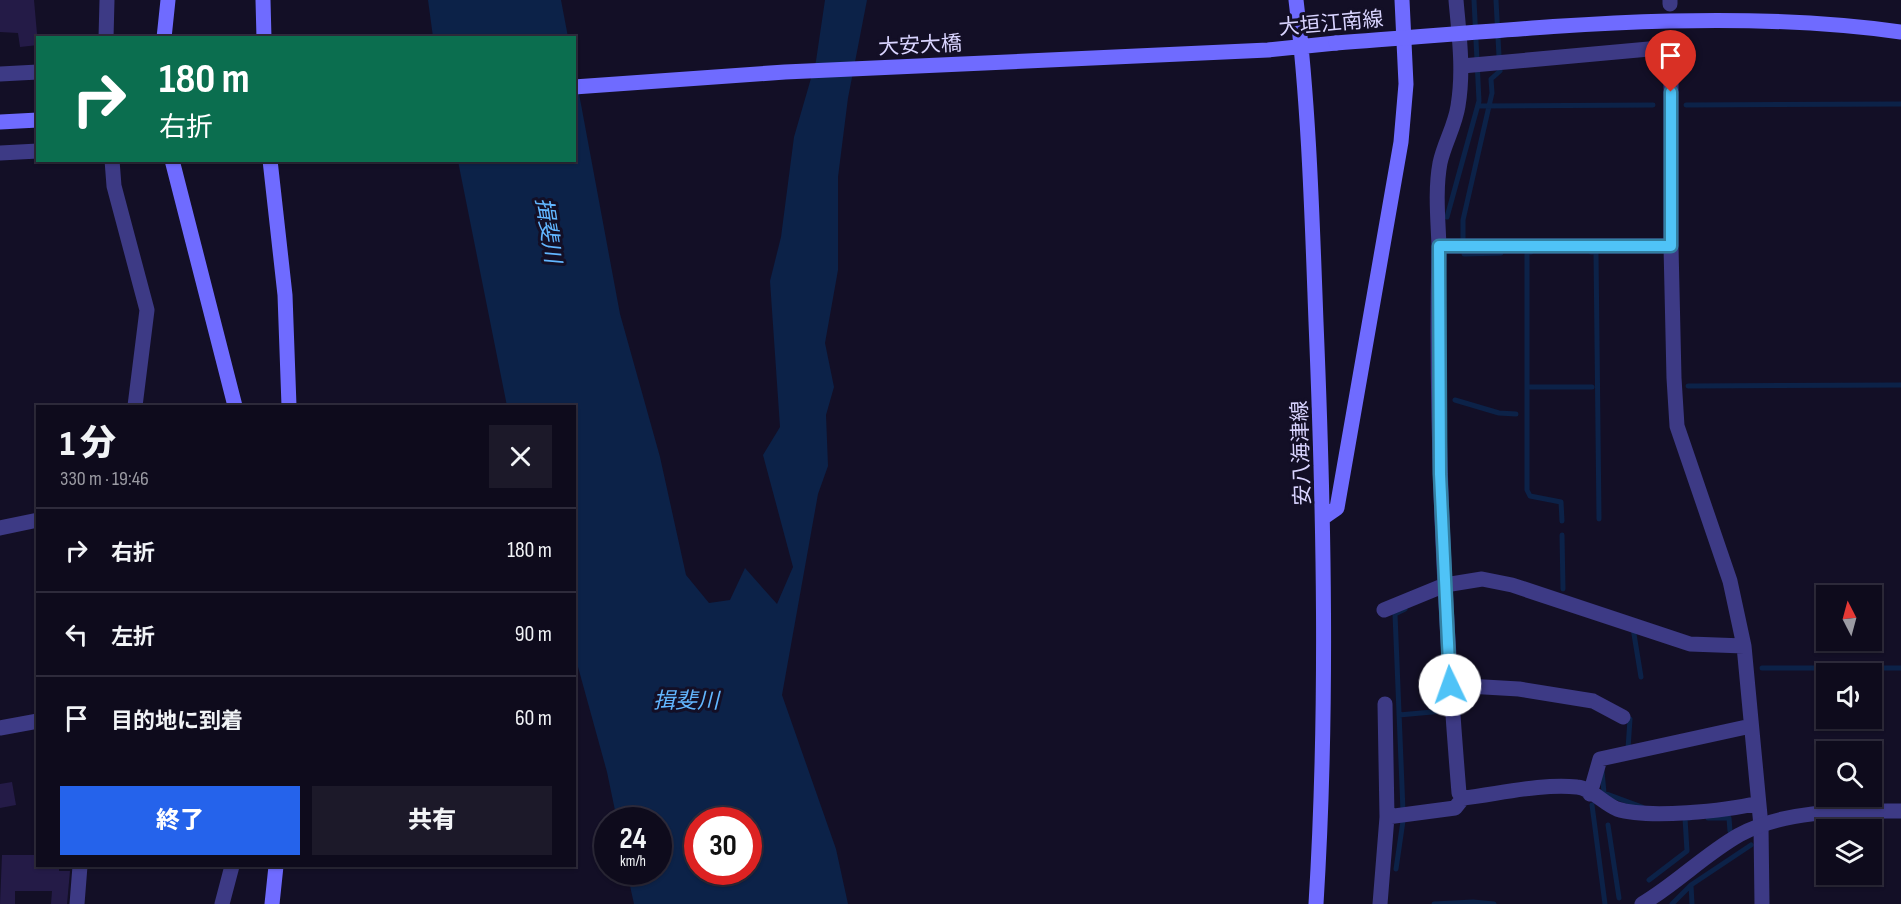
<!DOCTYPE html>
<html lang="ja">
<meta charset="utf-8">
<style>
:root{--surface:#0e0b1c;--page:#1c1929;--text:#f1f3f6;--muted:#9b9ba3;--line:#2e2b3b;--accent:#2563eb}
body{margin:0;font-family:"Sofia Sans Condensed","Noto Sans JP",sans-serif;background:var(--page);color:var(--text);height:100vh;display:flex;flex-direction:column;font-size:22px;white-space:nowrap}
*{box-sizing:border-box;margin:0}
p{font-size:20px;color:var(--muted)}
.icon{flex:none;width:33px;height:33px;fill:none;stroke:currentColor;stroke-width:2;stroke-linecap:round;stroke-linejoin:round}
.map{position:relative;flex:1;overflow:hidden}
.side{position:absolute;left:36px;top:405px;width:540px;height:462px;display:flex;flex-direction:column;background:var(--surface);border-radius:0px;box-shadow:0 2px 4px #0004,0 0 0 2px var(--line)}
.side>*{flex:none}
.banner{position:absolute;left:36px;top:36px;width:540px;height:126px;border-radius:0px;box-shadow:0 2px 4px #0004,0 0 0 2px var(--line);background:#0b6e4f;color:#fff;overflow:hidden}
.needle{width:39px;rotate:354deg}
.buttons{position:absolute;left:1816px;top:585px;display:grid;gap:12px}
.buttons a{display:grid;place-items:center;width:66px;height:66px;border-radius:0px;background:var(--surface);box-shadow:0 2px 4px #0004,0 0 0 2px var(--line);font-size:30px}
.speed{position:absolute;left:594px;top:807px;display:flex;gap:12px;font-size:30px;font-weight:700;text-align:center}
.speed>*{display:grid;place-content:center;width:78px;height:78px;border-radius:50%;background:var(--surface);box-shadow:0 2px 4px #0004,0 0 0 2px var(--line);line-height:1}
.speed small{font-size:15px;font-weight:400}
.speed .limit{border:9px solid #d22;background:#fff;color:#111}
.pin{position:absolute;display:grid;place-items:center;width:51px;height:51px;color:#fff;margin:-62px -26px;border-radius:50% 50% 50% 0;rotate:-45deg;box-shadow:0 0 6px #0007}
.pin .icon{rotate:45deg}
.me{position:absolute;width:66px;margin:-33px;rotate:357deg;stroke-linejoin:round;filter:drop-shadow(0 0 4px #0008)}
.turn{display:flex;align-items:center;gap:21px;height:126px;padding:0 24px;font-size:27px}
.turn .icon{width:78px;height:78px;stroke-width:2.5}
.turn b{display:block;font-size:42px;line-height:51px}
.round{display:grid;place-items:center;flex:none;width:63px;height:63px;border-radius:0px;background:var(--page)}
.headline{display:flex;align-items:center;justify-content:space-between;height:102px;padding:0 24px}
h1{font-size:36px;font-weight:800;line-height:45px}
.primary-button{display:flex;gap:12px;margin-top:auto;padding:12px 24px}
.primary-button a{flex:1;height:69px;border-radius:0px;background:var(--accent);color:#fff;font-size:24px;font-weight:800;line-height:69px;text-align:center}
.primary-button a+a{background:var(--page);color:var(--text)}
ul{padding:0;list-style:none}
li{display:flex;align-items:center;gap:18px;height:84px;padding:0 24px;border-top:2px solid var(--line)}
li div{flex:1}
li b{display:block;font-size:22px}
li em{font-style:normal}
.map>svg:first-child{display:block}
</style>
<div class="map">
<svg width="1901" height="904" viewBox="0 0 1901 904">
<rect width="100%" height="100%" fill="#130f26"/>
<!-- water -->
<path fill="#0c2248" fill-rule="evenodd" d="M 428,0 L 561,0 L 568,37 L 433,37 Z
M 825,0 L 867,0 L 848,98 L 838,177 L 838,270 L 825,343 L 834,387 L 826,415 L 828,466 L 818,494 L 782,695 L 836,849 L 848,904 L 634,904 L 627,872 L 658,872 L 658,820 L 617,820 L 607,772 L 575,656 L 574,406 L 507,406 L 458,161 L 574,160 L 575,72 L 620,314 L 660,457 L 686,575 L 709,603 L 730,600 L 745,568 L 777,604 L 793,567 L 763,455 L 780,427 L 770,281 L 781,237 L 794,137 L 816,61 ZM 698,820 L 748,820 L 748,872 L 698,872 Z"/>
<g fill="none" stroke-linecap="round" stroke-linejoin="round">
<!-- stream -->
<path stroke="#0c2248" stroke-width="5" d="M 1496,0 L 1499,56
M 1686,105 L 1901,104
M 1478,106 L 1653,105
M 1447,217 L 1479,101 L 1474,0
M 1463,240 L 1463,220 L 1492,93 L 1491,79 L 1500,71
M 1531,252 L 1527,252 L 1527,490 L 1530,496 L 1561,502 L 1562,521
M 1591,252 L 1596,252 L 1599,519
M 1464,254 L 1501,253
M 1688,386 L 1901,385
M 1527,387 L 1592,387
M 1455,400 L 1499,413 L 1516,414
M 1562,535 L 1563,589
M 1633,628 L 1641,677
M 1762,668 L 1901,668
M 1399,715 L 1443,711
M 1628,749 L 1630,719
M 1602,771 L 1604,793 L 1642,807
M 1592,805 L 1605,904
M 1403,811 L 1395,614 L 1405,609
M 1708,818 L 1729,818 L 1730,831
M 1608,825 L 1619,898
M 1396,869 L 1403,821
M 1649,880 L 1687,851 L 1685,818 L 1690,818
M 1691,885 L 1692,904
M 1434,904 L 1473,902 L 1494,904
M 1672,904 L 1691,885 L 1751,845"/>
</g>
<!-- building -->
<path fill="#241b47" d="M 0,0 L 34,0 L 38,45 L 20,47 L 18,33 L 0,32 Z
M 12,782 L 16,805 L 0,808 L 0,784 Z
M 2,855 L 38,855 L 38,866 L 59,866 L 59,871 L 70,871 L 67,904 L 51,904 L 52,891 L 15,891 L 15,904 L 0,904 Z"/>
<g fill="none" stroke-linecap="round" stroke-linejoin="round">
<!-- minor -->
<path stroke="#3d3a85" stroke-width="15" d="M 1670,0 L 1670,4
M 106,38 L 107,0
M 1671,41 L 1671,246 L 1674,378 L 1677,426 L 1730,581 L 1744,646 L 1761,826 L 1762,904
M 1462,66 L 1671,47
M 0,74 L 38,72
M 0,153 L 38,151
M 112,160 L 114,186 L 147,310 L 135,406
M 1439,246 C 1438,219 1435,190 1440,163 C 1444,144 1455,126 1458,106 C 1464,70 1459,35 1456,0
M 0,528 L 38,520
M 1384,610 L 1445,585 L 1482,579 L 1512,585 L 1690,644 L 1744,646
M 1450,685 L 1519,689 L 1593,701 L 1623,717
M 0,728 L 38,721
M 1590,794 L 1600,759 L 1751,726
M 1463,798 L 1459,793 C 1444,611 1435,428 1439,246 L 1671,246
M 1387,817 L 1455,808 L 1463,798 C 1498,794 1543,783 1577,787 C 1591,788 1604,804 1617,809 C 1648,819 1726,811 1758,803
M 77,904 L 80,866
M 222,904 L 232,866
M 1380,904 L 1387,817 L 1385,704"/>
<!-- tertiary -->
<path stroke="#3d3a85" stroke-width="15" d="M 1642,904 C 1676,884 1704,855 1739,835 C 1787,809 1848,811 1901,811"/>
<!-- secondary -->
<path stroke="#6f6bff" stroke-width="15" d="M 263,0 L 264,38
M 1296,0 C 1309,107 1312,215 1316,322 C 1324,516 1328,710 1316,904
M 164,38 L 168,0
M 574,87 L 785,72 L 1268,50 L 1336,43
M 0,122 L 38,120
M 172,160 L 235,406
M 270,160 L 285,295 L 289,406
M 1324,517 L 1337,508 L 1401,142 L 1406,84 L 1402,0
M 272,904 L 276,866"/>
<!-- secondary-bridge -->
<path stroke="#6f6bff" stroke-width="15" d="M 1336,43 C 1524,30 1714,6 1901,32"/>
</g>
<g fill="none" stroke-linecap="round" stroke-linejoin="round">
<!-- route casing -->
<g stroke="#337fa1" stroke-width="15">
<path id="route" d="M 1450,685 L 1440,474 L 1439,246 L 1671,246 L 1671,92"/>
</g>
<!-- route -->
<use href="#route" stroke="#4fc3f7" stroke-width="10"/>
</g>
<g text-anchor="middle" stroke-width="6" stroke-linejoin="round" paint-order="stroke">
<!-- street labels -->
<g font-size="21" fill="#d9d4ff" stroke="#130f26">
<text transform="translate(1331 23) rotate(-5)" y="7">大垣江南線</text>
<text transform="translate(920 45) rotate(-3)" y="7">大安大橋</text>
<text transform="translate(1301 453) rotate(-92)" y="7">安八海津線</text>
</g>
<!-- water labels -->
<g font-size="22" font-style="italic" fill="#62b6ff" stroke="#130f26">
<text transform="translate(549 230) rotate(81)" y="8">揖斐川</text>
<text x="686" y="708">揖斐川</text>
</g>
</g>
</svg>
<div class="buttons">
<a><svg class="needle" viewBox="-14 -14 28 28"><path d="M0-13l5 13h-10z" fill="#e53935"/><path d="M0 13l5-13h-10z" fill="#9b9ba3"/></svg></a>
<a><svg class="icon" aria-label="sound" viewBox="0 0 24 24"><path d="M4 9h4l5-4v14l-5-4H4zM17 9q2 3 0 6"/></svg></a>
<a><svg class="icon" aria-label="search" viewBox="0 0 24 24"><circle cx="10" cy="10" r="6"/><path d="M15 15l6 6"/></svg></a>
<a><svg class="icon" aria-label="layers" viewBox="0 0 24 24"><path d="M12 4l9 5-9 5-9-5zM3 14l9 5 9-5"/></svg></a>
</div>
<div class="speed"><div>24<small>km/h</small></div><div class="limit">30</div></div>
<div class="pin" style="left:1671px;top:92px;background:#d93025"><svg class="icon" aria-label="arrive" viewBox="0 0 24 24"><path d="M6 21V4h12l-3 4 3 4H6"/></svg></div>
<svg class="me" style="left:1450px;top:685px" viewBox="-20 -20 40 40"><circle r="19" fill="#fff"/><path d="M0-13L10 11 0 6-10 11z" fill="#4fc3f7"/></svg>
<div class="banner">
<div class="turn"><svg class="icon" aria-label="right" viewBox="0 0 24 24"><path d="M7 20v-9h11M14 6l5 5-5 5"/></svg><div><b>180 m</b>右折</div></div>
</div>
<section class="side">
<div class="headline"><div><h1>1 分</h1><p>330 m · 19:46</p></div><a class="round"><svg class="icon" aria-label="close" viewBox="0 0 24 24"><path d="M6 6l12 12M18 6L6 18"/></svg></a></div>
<ul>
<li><svg class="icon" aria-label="right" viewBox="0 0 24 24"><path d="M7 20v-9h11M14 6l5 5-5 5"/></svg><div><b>右折</b></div><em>180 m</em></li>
<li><svg class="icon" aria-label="left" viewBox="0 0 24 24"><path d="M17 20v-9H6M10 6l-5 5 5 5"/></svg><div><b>左折</b></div><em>90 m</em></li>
<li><svg class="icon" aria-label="arrive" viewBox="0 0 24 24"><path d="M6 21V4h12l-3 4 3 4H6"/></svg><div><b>目的地に到着</b></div><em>60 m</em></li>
</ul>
<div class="primary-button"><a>終了</a><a>共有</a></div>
</section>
</div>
